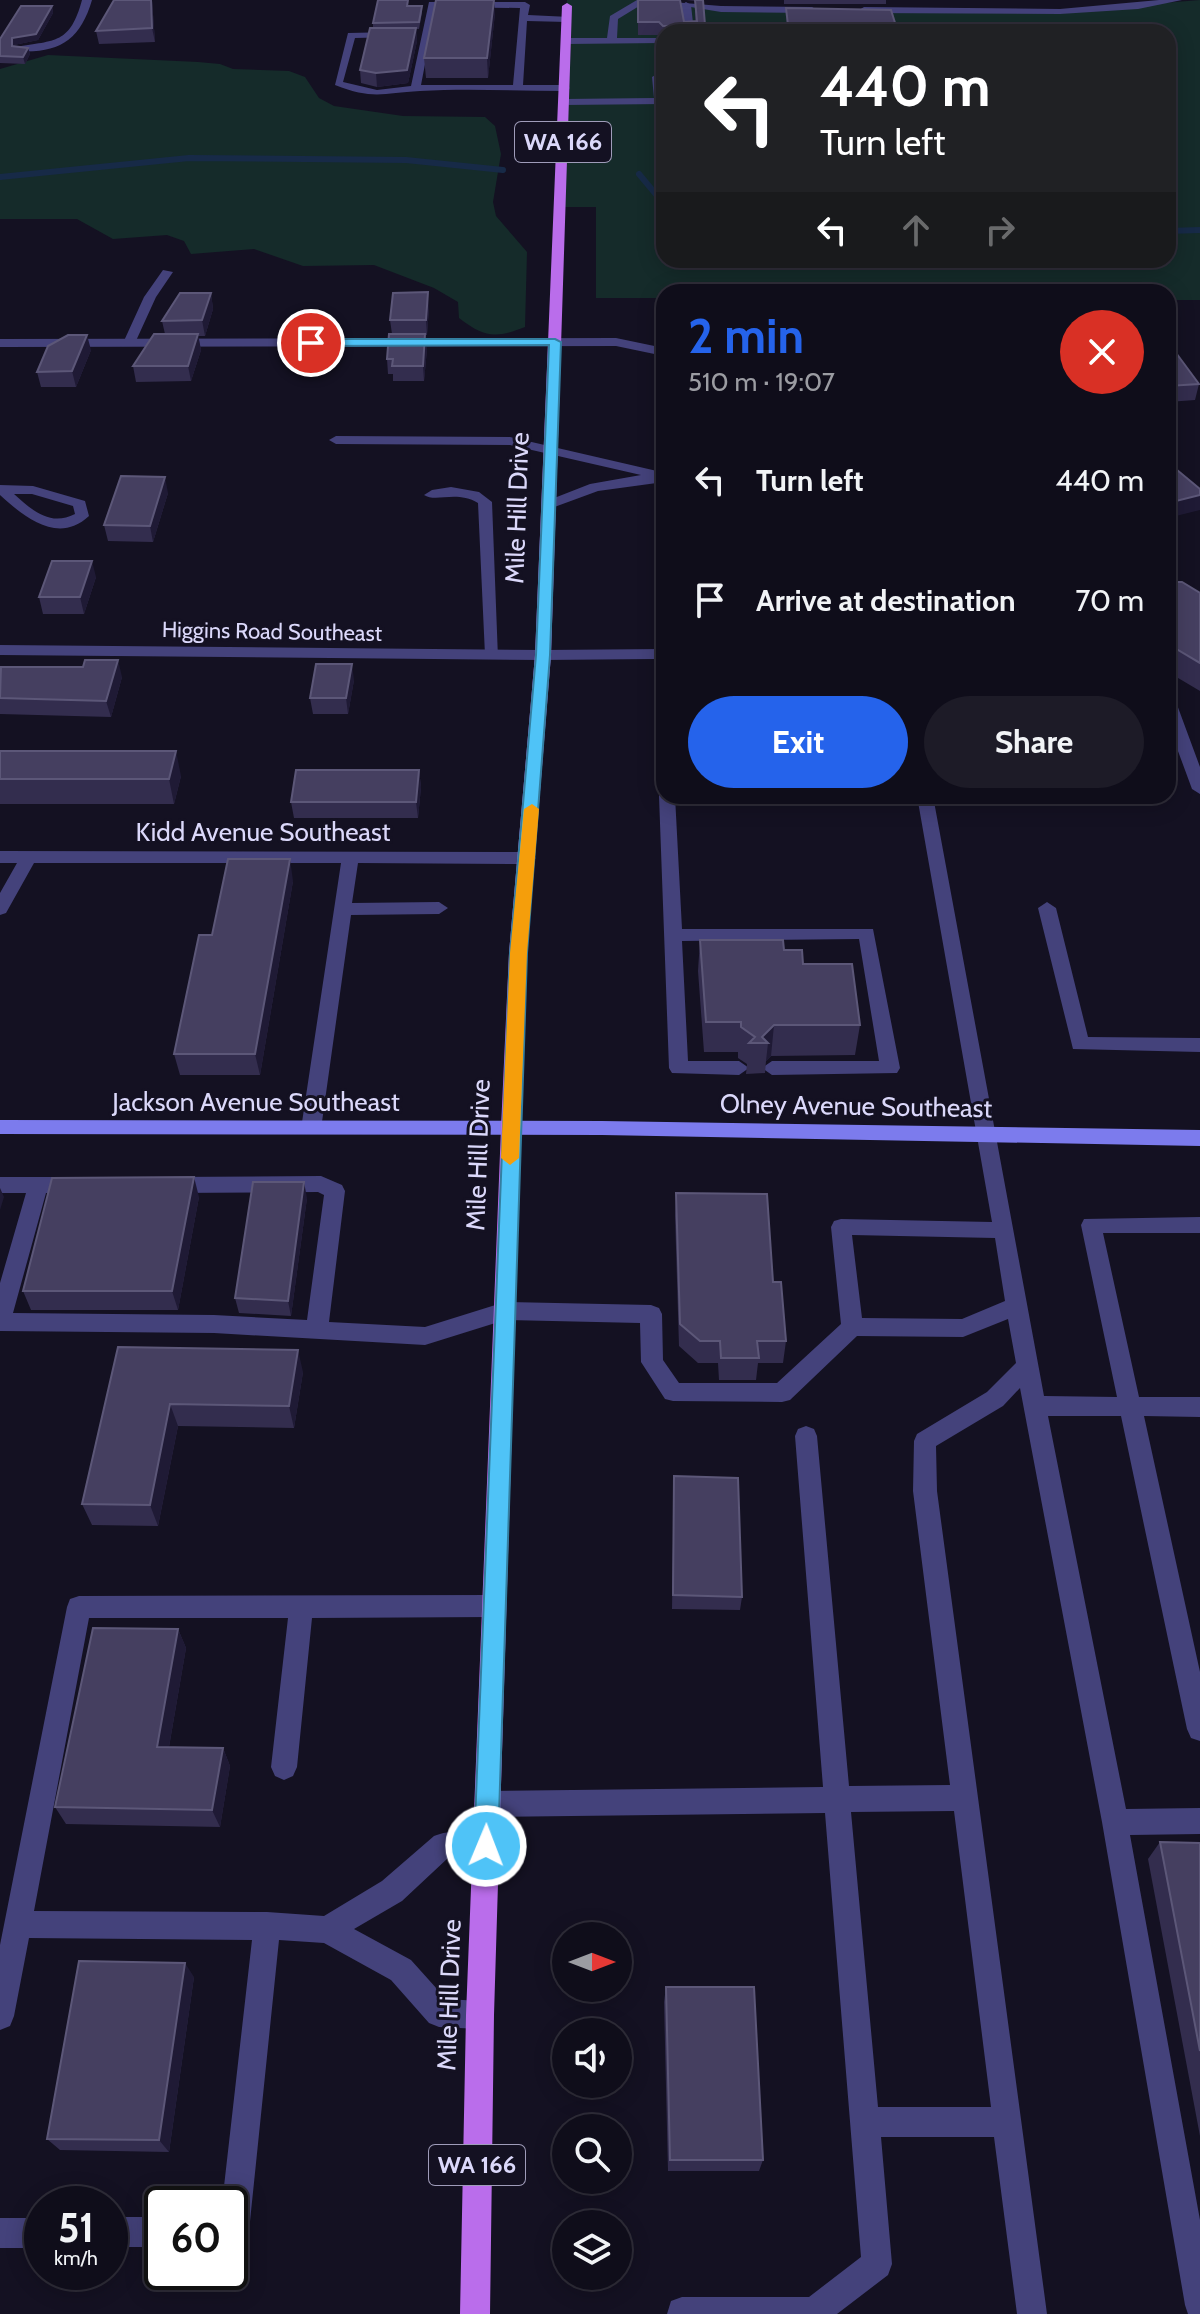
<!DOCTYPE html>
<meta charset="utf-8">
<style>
:root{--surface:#0f0d1a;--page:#1d1b27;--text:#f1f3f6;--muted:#9b9ca2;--line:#2f2d39;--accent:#2563eb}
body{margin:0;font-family:Cabin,sans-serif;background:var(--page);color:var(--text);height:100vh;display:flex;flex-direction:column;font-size:30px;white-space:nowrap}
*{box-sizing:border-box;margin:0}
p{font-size:26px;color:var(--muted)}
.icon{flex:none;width:44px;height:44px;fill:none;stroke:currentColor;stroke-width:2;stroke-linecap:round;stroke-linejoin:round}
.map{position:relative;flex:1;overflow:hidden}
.details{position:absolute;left:656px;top:284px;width:520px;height:520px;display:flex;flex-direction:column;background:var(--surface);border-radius:24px;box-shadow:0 4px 20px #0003,0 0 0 2px var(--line)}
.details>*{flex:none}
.banner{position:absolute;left:656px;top:24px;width:520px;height:244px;border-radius:24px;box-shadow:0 4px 20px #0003,0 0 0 2px var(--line);background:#202124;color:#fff;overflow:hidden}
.needle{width:52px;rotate:90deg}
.controls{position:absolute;left:552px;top:1922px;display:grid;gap:16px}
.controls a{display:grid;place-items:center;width:80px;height:80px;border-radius:50%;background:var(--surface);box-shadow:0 4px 20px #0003,0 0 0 2px var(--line);font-size:40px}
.speed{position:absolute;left:24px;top:2186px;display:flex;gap:16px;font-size:40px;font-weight:700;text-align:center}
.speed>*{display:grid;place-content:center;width:104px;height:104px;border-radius:50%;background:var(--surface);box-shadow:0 4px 20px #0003,0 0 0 2px var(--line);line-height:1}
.speed small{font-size:20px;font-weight:400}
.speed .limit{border:4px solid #111;border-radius:12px;background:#fff;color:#111}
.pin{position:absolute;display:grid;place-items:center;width:68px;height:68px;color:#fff;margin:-34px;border:4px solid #fff;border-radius:50%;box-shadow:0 2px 8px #0007}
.me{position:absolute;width:88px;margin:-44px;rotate:1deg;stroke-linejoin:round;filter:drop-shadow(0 0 6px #0008)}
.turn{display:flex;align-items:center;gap:28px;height:168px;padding:0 32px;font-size:36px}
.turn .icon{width:104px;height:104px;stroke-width:2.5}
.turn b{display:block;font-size:56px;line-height:68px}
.lanes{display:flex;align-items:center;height:76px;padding:0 32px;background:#0003;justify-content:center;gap:40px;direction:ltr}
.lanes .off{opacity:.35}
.round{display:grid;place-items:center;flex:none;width:84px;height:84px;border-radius:42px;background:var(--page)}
.head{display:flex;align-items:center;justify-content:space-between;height:136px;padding:0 32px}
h1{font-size:48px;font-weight:800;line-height:60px;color:var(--accent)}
.primary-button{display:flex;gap:16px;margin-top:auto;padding:16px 32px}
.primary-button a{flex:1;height:92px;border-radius:48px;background:var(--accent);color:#fff;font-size:32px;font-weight:800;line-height:92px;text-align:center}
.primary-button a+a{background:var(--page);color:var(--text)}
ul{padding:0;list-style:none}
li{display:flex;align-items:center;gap:24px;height:120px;padding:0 32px}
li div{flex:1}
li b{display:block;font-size:30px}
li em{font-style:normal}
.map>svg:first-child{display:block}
</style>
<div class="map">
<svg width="1200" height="2314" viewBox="0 0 1200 2314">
<rect width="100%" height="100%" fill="#141122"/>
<!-- green -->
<path fill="#152b2a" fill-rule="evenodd" d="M 567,0 L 653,0 L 742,10 L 1076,10 L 1200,0 L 1200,300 L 1168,300 L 1168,292 L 664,292 L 664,298 L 596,298 L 596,207 L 560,207 ZM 664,32 L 1168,32 L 1168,260 L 664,260 Z
M 48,55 L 198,62 L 220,64 L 233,69 L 289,71 L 305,77 L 319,98 L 334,106 L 403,116 L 485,117 L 495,126 L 501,154 L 493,202 L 496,216 L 527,252 L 525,327 C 495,339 484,337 459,318 L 458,302 L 434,288 L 374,265 L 303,266 L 254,249 L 191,254 L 184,241 L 167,235 L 113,239 L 77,219 L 0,219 L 0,69 Z"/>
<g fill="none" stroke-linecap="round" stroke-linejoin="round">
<!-- stream -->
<path stroke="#172a47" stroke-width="6" d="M 639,174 L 664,204
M 0,177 L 189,158 L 406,160 L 503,170
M 1168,231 L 1200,230"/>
<!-- service -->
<path fill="#44427b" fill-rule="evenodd" d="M 82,0 L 92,0 C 80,41 58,54 16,51 L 16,47 C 56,40 70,44 82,0 Z
M 637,0 L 649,0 L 618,19 L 617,38 L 659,38 L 662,43 L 567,44 L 562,41 L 567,38 L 607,38 L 610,16 Z
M 429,2 L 525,2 L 530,5 L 528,15 L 570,17 L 567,22 L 527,21 L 523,85 L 565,85 L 570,88 L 565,91 C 517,91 468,88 420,91 C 383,93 373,100 335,85 L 348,33 L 394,32 L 397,37 L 355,38 L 343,82 L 377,90 L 411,86 ZM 436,7 L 520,8 L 513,85 L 421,85 Z
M 686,2 L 691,5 L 694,32 L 684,32 L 681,5 Z
M 657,74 L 662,77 L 664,104 L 564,105 L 559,102 L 564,99 L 654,98 L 652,77 Z
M 163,270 L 173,272 L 156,297 L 135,343 L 125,346 L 123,343 L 144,297 Z
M 656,375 L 664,375 L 664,482 L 598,491 L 549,509 L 544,508 L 544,502 L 590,484 L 641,475 L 510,445 L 336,444 L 329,440 L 336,436 L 510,437 L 657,471 Z
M 0,485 L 33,486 L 85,501 L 89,516 C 58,545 24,517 0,495 ZM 14,494 L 32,494 L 73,506 L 75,514 C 50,527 32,510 14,494 Z
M 451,487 L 479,492 L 492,502 L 498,658 L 488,658 L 485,655 L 478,503 C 456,490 436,503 424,495 L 432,490 Z
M 664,649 L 664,716 L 656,711 L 655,659 L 543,660 L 535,655 L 543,650 Z
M 1168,697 L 1176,702 L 1200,767 L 1200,794 L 1192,789 L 1168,724 Z
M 661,792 L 664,792 L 664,796 L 675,796 L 682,929 L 873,929 L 900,1068 L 897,1073 L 772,1075 L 762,1068 L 772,1061 L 879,1061 L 859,939 L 682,941 L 688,1061 L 739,1061 L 749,1068 L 739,1075 L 672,1073 L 669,1068 L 659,796 Z
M 917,796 L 933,796 L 1044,1396 L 1117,1397 L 1081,1225 L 1084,1219 L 1200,1217 L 1200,1233 L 1103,1233 L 1139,1397 L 1200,1397 L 1200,1417 L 1144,1416 L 1200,1672 L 1200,1741 L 1191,1738 L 1187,1729 L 1121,1416 L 1048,1416 L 1126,1809 L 1200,1808 L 1200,1834 L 1130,1835 L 1200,2220 L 1200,2314 L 1188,2314 L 1185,2305 L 1102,1822 L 1020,1388 L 1003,1406 L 936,1446 L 937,1491 L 1047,2314 L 1017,2314 L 994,2137 L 881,2137 L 892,2264 L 888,2275 L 837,2314 L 667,2314 L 671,2301 L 682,2297 L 809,2297 L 861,2257 L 825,1813 L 487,1817 L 478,1813 L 474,1804 L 478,1795 L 487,1791 L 823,1787 L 795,1436 L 798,1429 L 806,1426 L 814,1429 L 817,1436 L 849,1786 L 950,1785 L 913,1491 L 914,1441 L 917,1434 L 987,1392 L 1016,1363 L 1008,1319 L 963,1337 L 857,1336 L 790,1400 L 782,1402 L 673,1401 L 665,1399 L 641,1362 L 640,1323 L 505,1320 L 425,1345 L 214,1333 L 0,1331 L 0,1283 L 26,1193 L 0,1193 L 0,1177 L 76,1177 L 83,1179 L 86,1185 L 83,1191 L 46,1193 L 13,1313 L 214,1315 L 307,1320 L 324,1195 L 318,1192 L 168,1193 L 161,1191 L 158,1185 L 161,1179 L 168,1177 L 321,1176 L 342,1185 L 345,1191 L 329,1322 L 425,1327 L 505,1302 L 651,1305 L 659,1308 L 662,1314 L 663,1360 L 679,1383 L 777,1383 L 841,1324 L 831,1227 L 834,1221 L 841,1219 L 992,1222 ZM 852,1235 L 995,1238 L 1005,1301 L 962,1319 L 862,1318 ZM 954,1811 L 991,2107 L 878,2107 L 851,1812 Z
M 0,851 L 527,852 L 536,858 L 527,864 L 358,863 L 352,903 L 439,902 L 448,908 L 439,914 L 351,915 L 321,1129 L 318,1134 L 304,1134 L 301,1129 L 341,863 L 34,863 L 6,913 L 0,915 L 0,893 L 17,863 L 0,863 Z
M 1047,902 L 1056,908 L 1088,1037 L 1200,1038 L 1200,1052 L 1073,1049 L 1038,908 Z
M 494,1595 L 503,1598 L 506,1606 L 503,1614 L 494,1617 L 312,1618 L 297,1767 L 293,1776 L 284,1780 L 275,1776 L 271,1767 L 288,1618 L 89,1618 L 34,1911 L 267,1912 L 324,1916 L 382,1881 L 434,1836 C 450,1829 479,1830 495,1837 L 499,1846 L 495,1855 L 486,1859 L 448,1858 L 402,1901 L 354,1929 L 411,1960 L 446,1999 L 480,2001 L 490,2005 L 494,2015 L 490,2025 L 480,2029 L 439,2027 L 429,2023 L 391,1980 L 324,1943 L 279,1940 L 249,2231 L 245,2242 L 230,2246 L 230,2204 L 222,2204 L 252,1940 L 29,1938 L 14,2016 L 10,2026 L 0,2030 L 0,1945 L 67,1607 L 70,1599 L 79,1596 Z
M 110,2217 L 162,2217 L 162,2247 L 110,2247 Z
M 0,2218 L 42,2218 L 42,2248 L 0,2248 Z"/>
<!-- minor -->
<path fill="#44427b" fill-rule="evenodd" d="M 648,0 L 721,6 L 812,7 L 817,10 L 812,13 L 721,12 Z
M 1159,0 L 1182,0 L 1138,9 L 1060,14 L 864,13 L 859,10 L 864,7 L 1060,9 Z
M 616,338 L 664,348 L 664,356 L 616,346 L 0,347 L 0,339 Z
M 0,645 L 543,650 L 551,655 L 543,660 L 0,655 Z"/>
<!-- secondary -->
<path fill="#7c7bed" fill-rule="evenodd" d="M 0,1120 L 602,1121 L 1200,1130 L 1200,1146 L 602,1135 L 0,1134 Z"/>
<!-- primary -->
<path fill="#ba6deb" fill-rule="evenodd" d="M 567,3 L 572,6 L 551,655 L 527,953 L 521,1128 L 494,2015 L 490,2314 L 460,2314 L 466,2015 L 501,1128 L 509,953 L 535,655 L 562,6 Z"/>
</g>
<!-- wall -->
<path fill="#332d4e" d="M 152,0 L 155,42 L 99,44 L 96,31 Z
M 638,0 L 684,22 L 695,21 L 695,1 L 686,0 L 703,0 L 705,32 L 664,32 L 664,39 L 659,35 L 638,35 Z
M 784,0 L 886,0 L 886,4 L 784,4 Z
M 52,6 L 53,13 L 38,40 L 14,45 L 14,46 L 28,48 L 30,54 L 25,64 L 0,63 L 0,39 Z
M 409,6 L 422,6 L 422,13 L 419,29 L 416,29 L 417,41 L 408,83 L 377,87 L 361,83 L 360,70 L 373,28 L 373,23 Z
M 786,8 L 896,26 L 896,32 L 787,32 Z
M 495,13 L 488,78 L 426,78 L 424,58 Z
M 211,293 L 213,309 L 205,336 L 198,336 L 201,350 L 191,381 L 136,382 L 133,366 L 165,334 L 162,321 Z
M 429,308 L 427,335 L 425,335 L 427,349 L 424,381 L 393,381 L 393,374 L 388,374 L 387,359 L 392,334 L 390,320 Z
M 1168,342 L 1199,384 L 1195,400 L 1168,402 Z
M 91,350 L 76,387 L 41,387 L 37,372 Z
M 168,493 L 153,542 L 108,541 L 104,525 Z
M 96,577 L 84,614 L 43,614 L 39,597 Z
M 1168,582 L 1200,593 L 1200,691 L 1168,672 Z
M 0,669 L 122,677 L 111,717 L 0,714 Z
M 354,680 L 348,714 L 313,714 L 310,698 Z
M 0,751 L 181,776 L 174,804 L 0,804 Z
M 419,770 L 421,787 L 418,818 L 294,818 L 291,802 Z
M 293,881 L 260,1075 L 180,1075 L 174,1054 Z
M 700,940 L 784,950 L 803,964 L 860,1025 L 855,1055 L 771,1056 L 766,1061 L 765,1073 L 746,1074 L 747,1064 L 738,1058 L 738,1052 L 704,1052 L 698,971 Z
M 676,1193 L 773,1282 L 786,1341 L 783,1363 L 758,1363 L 756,1380 L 719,1380 L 718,1363 L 698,1363 L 679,1346 L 675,1216 Z
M 199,1197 L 178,1310 L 31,1310 L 23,1291 Z
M 307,1198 L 291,1316 L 239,1313 L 235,1298 Z
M 118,1347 L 303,1372 L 294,1428 L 178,1426 L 158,1526 L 92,1525 L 82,1504 Z
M 674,1476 L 742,1597 L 740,1610 L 672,1609 Z
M 178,1629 L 186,1648 L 169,1747 L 223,1748 L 230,1766 L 220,1827 L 66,1824 L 55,1807 Z
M 1160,1842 L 1200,1843 L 1200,2136 L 1148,1859 Z
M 194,1977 L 169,2152 L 60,2150 L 47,2139 Z
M 666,1987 L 763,2160 L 759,2171 L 668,2171 L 664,2002 Z"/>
<!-- shaded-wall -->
<path fill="#1f1a35" d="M 151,0 L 152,0 L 155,42 L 152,28 Z
M 494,0 L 495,13 L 488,78 L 487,58 Z
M 52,6 L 53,13 L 38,40 L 14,45 L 14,53 L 12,38 Z
M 416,28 L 417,41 L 408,83 L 377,87 L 376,73 Z
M 28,48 L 30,54 L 25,64 L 23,57 Z
M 428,292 L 429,308 L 427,335 L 426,320 Z
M 211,293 L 213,309 L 205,336 L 202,320 Z
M 198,334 L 201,350 L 191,381 L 188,366 Z
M 425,334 L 427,349 L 424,381 L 423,366 Z
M 87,335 L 91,350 L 76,387 L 72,371 Z
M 165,477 L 168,493 L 153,542 L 150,526 Z
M 1200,495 L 1200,510 L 1168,518 L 1168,503 Z
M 92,561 L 96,577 L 84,614 L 80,597 Z
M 118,660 L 122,677 L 111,717 L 106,701 Z
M 352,664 L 354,680 L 348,714 L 346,698 Z
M 176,751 L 181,776 L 174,804 L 169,779 Z
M 419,770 L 421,787 L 418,818 L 416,802 Z
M 290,859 L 293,881 L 260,1075 L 255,1054 Z
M 774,1025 L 771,1056 L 766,1061 L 768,1043 L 762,1037 Z
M 194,1177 L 199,1197 L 178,1310 L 172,1291 Z
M 304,1182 L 307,1198 L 291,1316 L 288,1301 Z
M 0,1188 L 4,1197 L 0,1210 Z
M 298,1350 L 303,1372 L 294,1428 L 289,1406 Z
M 170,1404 L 178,1426 L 158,1526 L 150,1505 Z
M 178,1629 L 186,1648 L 166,1764 L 157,1747 Z
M 223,1748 L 230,1766 L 220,1827 L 212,1810 Z
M 185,1963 L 194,1977 L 169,2152 L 159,2140 Z"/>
<!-- building -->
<path fill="#453f60" stroke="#5c5778" stroke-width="2" d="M 114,0 L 151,0 L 152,28 L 96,31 Z
M 378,0 L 408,0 L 407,6 L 422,6 L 419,22 L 373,23 Z
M 436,0 L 494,0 L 487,58 L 424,58 Z
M 638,0 L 680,0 L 684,22 L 697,21 L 695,0 L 703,0 L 705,25 L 663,26 L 659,22 L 638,22 Z
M 21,6 L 52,6 L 36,34 L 12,38 L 12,46 L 28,48 L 23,57 L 0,56 L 0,39 Z
M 786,8 L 891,10 L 896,26 L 788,25 Z
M 370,28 L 416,28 L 407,70 L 376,73 L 360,70 Z
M 726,288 L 819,289 L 819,292 L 726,292 Z
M 428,292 L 426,320 L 390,320 L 393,293 Z
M 180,293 L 211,293 L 202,320 L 162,321 Z
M 154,334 L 198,334 L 188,366 L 133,366 Z
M 389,334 L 425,334 L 423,366 L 392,366 L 393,359 L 387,359 Z
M 68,335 L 87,335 L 72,371 L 37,372 L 48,346 Z
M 1168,342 L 1199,384 L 1168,386 Z
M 1168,465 L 1171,465 L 1200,489 L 1200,495 L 1168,503 Z
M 121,476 L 165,477 L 150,526 L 104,525 Z
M 52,561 L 92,561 L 80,597 L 39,597 Z
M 1168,582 L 1182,582 L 1200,593 L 1200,663 L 1168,644 Z
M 85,660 L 118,660 L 106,701 L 0,698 L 1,667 L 83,667 Z
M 316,664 L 352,664 L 346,698 L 310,698 Z
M 0,751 L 176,751 L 169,779 L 0,779 Z
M 296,770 L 419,770 L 416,802 L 291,802 Z
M 228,859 L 290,859 L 255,1054 L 174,1054 L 199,935 L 212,935 Z
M 700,940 L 783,940 L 784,950 L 802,950 L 803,964 L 852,964 L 860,1025 L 774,1025 L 762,1037 L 768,1043 L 749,1043 L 755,1037 L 741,1027 L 741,1022 L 706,1022 Z
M 194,1177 L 172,1291 L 23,1291 L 52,1178 Z
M 253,1182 L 304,1182 L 288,1301 L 235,1298 Z
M 676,1193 L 767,1194 L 773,1282 L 781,1282 L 786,1341 L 757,1341 L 759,1358 L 721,1358 L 720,1341 L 700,1341 L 680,1324 Z
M 118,1347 L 298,1350 L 289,1406 L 170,1404 L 150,1505 L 82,1504 Z
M 674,1476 L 738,1478 L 742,1597 L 673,1595 Z
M 93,1628 L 178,1629 L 157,1747 L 223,1748 L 212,1810 L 55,1807 Z
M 1160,1842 L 1200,1843 L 1200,2051 Z
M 79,1961 L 185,1963 L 159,2140 L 47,2139 Z
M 666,1987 L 754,1987 L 763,2160 L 670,2160 Z"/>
<!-- route -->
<path fill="#4fc3f7" stroke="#337fa1" stroke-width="2" d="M 555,339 L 561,342 L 550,655 L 527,953 L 498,1846 L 494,1855 L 486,1858 L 477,1855 L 474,1846 L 510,953 L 536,655 L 549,345 L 311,346 L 306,343 L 311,339 Z"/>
<!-- slow -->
<path fill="#f59e0b" d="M 532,804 L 539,809 L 527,953 L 519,1158 L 510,1165 L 501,1158 L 510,953 L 524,809 Z"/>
<g text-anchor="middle" stroke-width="6" stroke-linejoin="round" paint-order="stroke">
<!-- far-street labels -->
<g font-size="22" fill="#dbd8fa" stroke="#141122">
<text transform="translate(272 631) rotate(1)" y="8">Higgins Road Southeast</text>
</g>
<!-- shield labels -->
<g fill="#141122" stroke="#9f9cb9" stroke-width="2">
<rect x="515" y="122" width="96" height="40" rx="6"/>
<rect x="429" y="2145" width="96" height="40" rx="6"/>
</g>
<g font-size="24" font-weight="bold" fill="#dbd8fa">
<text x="563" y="150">WA 166</text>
<text x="477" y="2173">WA 166</text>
</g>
<!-- street labels -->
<g font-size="26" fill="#dbd8fa" stroke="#141122">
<text transform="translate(517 508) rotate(-88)" y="9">Mile Hill Drive</text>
<text x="263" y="841">Kidd Avenue Southeast</text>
<text x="256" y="1111">Jackson Avenue Southeast</text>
<text transform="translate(856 1106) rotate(1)" y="9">Olney Avenue Southeast</text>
<text transform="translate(478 1155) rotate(-88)" y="9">Mile Hill Drive</text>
<text transform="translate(449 1995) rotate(-88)" y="9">Mile Hill Drive</text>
</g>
</g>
</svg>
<div class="controls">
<a><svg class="needle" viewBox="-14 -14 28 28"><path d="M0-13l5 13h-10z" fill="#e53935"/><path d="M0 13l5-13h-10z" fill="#9b9ca2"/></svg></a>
<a><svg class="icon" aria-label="sound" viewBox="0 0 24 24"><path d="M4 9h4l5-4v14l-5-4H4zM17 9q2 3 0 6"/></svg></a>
<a><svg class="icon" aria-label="search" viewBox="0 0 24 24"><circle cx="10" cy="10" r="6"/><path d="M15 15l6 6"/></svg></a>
<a><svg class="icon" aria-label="layers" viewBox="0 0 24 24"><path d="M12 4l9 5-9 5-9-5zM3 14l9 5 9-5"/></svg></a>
</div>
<div class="speed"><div>51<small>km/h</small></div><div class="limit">60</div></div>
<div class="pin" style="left:311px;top:343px;background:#d93025"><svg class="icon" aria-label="arrive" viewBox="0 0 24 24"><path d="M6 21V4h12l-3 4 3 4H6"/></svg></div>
<svg class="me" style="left:486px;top:1846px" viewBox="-20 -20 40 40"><circle r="17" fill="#4fc3f7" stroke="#fff" stroke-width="3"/><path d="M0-11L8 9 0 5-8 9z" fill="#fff"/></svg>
<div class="banner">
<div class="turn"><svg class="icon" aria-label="left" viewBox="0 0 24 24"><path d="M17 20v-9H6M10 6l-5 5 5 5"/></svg><div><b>440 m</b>Turn left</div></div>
<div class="lanes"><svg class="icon" aria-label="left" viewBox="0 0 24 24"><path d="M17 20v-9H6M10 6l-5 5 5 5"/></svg><svg class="icon off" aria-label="ahead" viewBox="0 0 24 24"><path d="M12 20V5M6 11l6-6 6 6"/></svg><svg class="icon off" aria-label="right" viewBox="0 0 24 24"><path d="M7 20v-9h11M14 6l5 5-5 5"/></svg></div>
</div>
<section class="details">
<div class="head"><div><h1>2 min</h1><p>510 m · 19:07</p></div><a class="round" style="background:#d93025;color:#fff"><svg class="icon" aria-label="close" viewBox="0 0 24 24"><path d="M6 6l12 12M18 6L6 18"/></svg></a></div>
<ul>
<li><svg class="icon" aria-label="left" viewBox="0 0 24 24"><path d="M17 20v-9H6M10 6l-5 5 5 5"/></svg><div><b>Turn left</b></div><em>440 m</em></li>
<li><svg class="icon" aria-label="arrive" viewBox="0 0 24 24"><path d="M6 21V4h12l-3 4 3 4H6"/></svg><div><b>Arrive at destination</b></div><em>70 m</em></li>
</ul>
<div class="primary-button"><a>Exit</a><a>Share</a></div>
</section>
</div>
